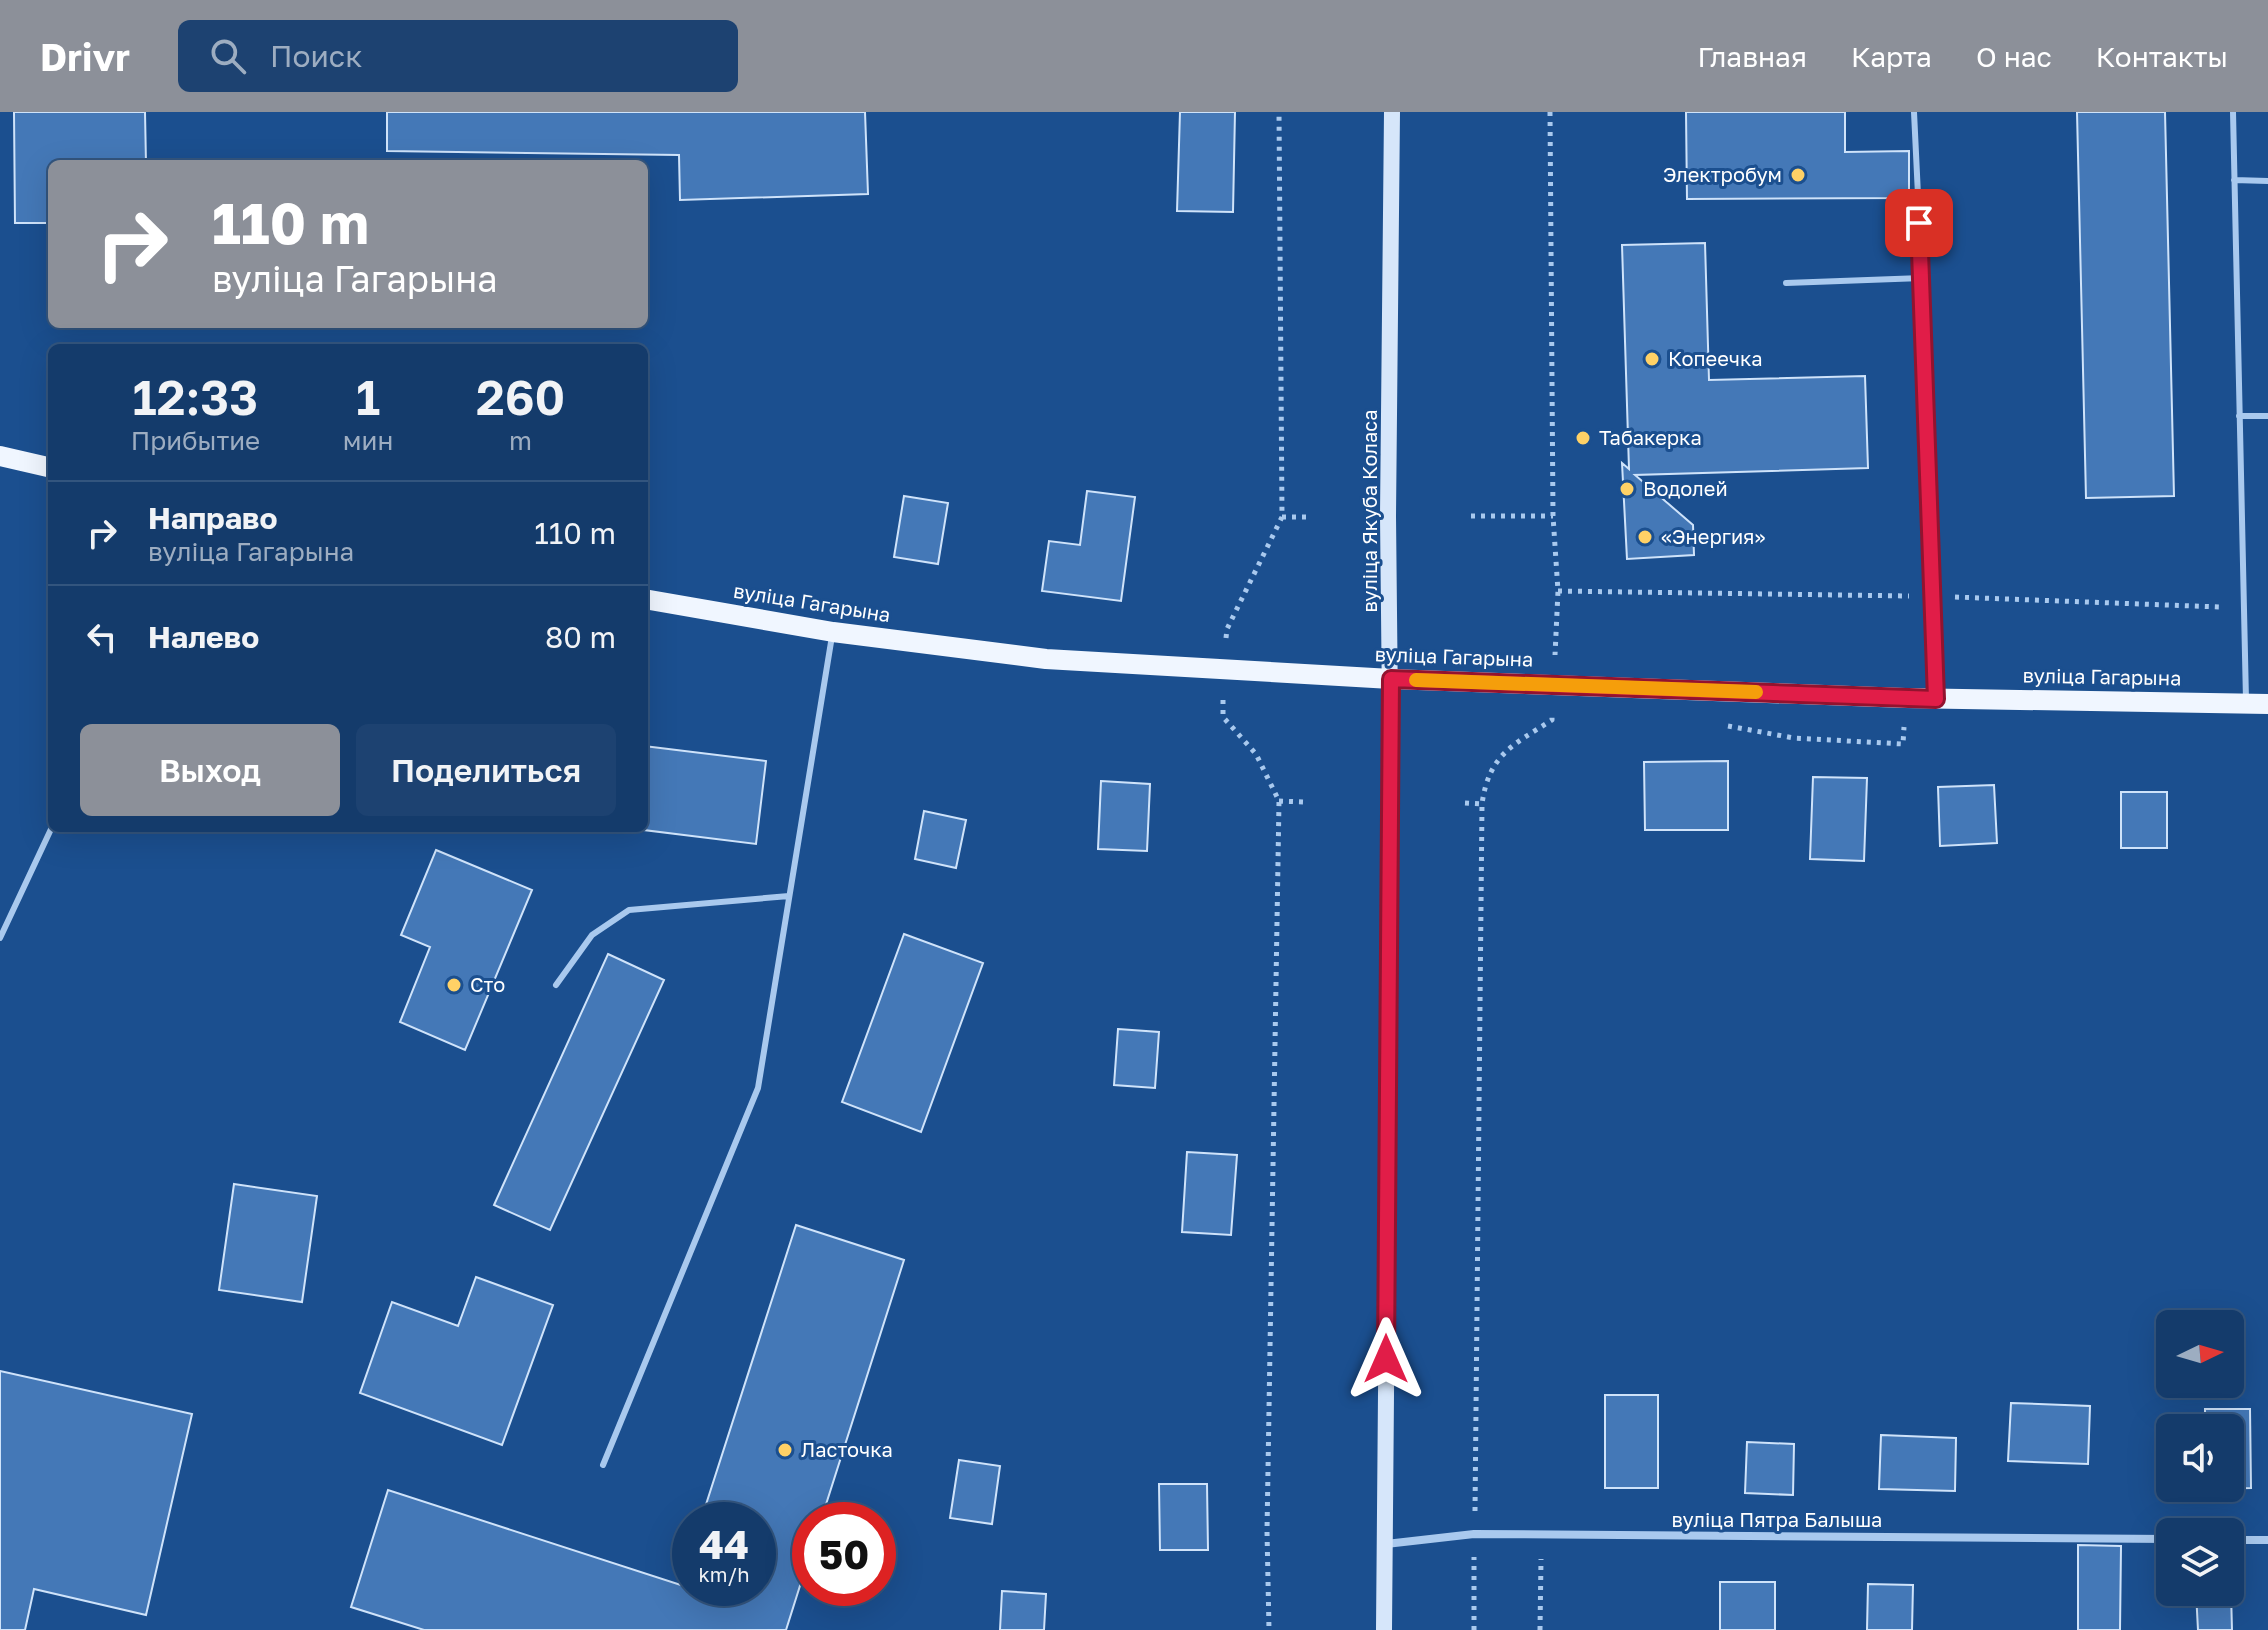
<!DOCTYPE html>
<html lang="ru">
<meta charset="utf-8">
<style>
:root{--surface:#143b6b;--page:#1d4271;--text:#f1f3f6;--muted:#9dadc1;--line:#33557e;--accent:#8c9099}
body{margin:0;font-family:"Golos Text",sans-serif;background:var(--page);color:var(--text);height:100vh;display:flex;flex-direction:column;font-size:30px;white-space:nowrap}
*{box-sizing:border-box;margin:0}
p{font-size:26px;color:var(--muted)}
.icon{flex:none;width:44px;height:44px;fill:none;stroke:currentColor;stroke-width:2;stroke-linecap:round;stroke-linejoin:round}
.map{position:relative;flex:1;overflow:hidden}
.drawer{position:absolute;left:48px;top:232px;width:600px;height:488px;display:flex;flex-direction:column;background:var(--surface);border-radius:12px;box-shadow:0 8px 32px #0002,0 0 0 2px var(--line)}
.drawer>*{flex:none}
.guide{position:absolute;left:48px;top:48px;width:600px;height:168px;border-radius:12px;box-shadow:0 8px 32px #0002,0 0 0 2px var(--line);background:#8c9099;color:#fff;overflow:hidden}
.needle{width:52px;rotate:85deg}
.fabs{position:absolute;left:2156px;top:1198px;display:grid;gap:16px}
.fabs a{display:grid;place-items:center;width:88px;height:88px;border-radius:12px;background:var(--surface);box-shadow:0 8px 32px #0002,0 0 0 2px var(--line);font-size:40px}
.speed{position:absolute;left:672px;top:1390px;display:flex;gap:16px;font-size:40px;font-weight:700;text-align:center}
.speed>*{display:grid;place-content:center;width:104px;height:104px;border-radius:50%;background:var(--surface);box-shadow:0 8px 32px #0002,0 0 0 2px var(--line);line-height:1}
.speed small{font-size:20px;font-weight:400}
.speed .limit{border:12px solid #d22;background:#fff;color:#111}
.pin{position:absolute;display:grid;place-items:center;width:68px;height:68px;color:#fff;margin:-34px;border-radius:16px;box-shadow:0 4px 12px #0006}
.me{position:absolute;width:88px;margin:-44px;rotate:0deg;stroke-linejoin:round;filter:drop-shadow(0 0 6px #0008)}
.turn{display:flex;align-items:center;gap:28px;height:168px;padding:0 32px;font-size:36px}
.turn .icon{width:104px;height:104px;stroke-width:2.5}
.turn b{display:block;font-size:56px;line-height:68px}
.eta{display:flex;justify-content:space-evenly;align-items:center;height:136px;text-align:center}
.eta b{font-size:48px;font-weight:600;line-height:56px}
.button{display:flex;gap:16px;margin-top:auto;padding:16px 32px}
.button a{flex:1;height:92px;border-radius:12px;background:var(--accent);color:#fff;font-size:32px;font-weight:600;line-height:92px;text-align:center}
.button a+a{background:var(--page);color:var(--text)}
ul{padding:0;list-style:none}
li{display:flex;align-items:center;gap:24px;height:104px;padding:0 32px;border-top:2px solid var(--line)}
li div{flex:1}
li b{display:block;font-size:30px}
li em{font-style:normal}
header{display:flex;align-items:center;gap:48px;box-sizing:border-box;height:112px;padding:0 40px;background:var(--accent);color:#fff}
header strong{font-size:38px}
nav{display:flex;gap:44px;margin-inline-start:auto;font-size:28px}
.search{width:560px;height:72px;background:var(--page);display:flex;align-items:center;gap:20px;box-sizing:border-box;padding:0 28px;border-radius:12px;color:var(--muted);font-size:30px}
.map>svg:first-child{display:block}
</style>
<header>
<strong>Drivr</strong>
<div class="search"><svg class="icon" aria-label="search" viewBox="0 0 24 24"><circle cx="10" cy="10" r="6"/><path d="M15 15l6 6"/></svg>Поиск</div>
<nav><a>Главная</a><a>Карта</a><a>О нас</a><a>Контакты</a></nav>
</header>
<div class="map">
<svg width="2268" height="1518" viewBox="0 0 2268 1518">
<rect width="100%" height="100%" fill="#1b4f8f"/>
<!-- building -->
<path fill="#4478b7" stroke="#cfe3fa" stroke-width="2" d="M 14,0 L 145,0 L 146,52 L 52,52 L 52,111 L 15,111 Z
M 387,0 L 865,0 L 868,82 L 680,88 L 679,43 L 387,39 Z
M 1180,0 L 1235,0 L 1233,100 L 1177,99 Z
M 1686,0 L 1845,0 L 1845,40 L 1909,39 L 1909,86 L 1687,87 Z
M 2077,0 L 2165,0 L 2174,384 L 2086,386 Z
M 1705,131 L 1709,268 L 1865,264 L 1868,356 L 1635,363 L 1693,413 L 1694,443 L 1627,447 L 1622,351 L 1629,357 L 1622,133 Z
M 1087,379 L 1135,385 L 1121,489 L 1042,479 L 1049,429 L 1080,433 Z
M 904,384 L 948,391 L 938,452 L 894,445 Z
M 644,634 L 766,649 L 756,732 L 644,718 Z
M 1728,649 L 1728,718 L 1645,718 L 1644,650 Z
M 1813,665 L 1867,666 L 1864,749 L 1810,747 Z
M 1101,669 L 1150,672 L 1147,739 L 1098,737 Z
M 1994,673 L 1997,731 L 1940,734 L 1938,675 Z
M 2121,680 L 2167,680 L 2167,736 L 2121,736 Z
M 924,699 L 966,708 L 956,756 L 915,747 Z
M 436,738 L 532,778 L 465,938 L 400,910 L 430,835 L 401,823 Z
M 904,822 L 983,851 L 921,1020 L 842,990 Z
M 608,842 L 664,868 L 550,1118 L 494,1093 Z
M 1118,917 L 1159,920 L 1155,976 L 1114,973 Z
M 1187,1040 L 1237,1043 L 1231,1123 L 1182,1120 Z
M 234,1072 L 317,1084 L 302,1190 L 219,1178 Z
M 796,1113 L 904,1148 L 821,1408 L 810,1408 L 810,1442 L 786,1518 L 424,1518 L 351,1495 L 388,1378 L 690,1476 L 758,1476 L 758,1408 L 701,1408 Z
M 476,1165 L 553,1193 L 502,1333 L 360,1281 L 392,1190 L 458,1214 Z
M 0,1259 L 192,1302 L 146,1503 L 34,1477 L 25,1518 L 0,1518 Z
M 1605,1283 L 1658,1283 L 1658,1376 L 1605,1376 Z
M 2011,1291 L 2090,1294 L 2088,1352 L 2008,1349 Z
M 2205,1297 L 2250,1297 L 2251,1376 L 2205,1377 L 2230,1376 L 2230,1316 L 2205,1316 Z
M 1881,1323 L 1956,1326 L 1955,1379 L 1879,1377 Z
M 1747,1330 L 1794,1332 L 1793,1383 L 1745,1381 Z
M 959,1348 L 1000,1354 L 992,1412 L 950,1406 Z
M 1159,1372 L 1207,1372 L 1208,1438 L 1160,1438 Z
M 2078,1433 L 2121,1434 L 2120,1518 L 2078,1518 Z
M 1720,1470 L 1775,1470 L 1775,1518 L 1720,1518 Z
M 1868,1472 L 1913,1473 L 1912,1518 L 1867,1518 Z
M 1002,1479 L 1046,1482 L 1044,1518 L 1000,1518 Z
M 2196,1480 L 2231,1480 L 2232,1518 L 2198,1518 Z"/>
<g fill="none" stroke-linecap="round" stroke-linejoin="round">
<!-- path -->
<path stroke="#a9c9ee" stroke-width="5" stroke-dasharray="4 6" stroke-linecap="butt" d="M 1550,0 L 1553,404 L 1558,479 L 1555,543
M 1471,404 L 1553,404
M 1282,405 L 1309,405
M 1558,479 L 1909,484
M 1955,485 L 2221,495
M 1226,526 L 1227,517 L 1282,405 L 1279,0
M 1223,588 L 1223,605 L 1256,642 L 1279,689 L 1267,1419 L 1269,1518
M 1728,614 L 1794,626 L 1903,632 L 1904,615
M 1279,689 L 1304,690
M 1465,691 L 1482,692
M 1475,1399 L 1482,692 C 1489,642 1513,633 1552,608 L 1552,605
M 1474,1518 L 1474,1445
M 1540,1518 L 1541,1447"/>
<!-- lane -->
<path stroke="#a9c9ee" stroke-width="6" d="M 1914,0 L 1922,166 L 1936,584
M 2233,0 L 2246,588
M 2234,68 L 2268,69
M 1786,171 L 1922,166
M 2239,304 L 2268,304
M 0,826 L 52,715
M 556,873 L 592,823 L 629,798 L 789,784
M 603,1353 L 758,976 L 832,524"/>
<!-- street -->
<path stroke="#a9c9ee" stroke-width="8" d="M 2230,1428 L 2268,1428
M 1386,1432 L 1474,1422 L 2170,1427"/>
<!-- secondary -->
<path stroke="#d6e6fa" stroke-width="16" d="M 1384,1518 L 1391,692 L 1388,404 L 1392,0"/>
<!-- primary -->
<path stroke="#f0f6ff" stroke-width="20" d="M 0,344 L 52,356
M 644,487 L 833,520 L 1046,547 L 1391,567 L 1905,586 L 2268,592"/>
</g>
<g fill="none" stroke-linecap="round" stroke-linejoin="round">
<!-- route casing -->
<g stroke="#92132f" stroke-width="20">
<path id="route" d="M 1386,1247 L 1391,567 L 1936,587 L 1919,111"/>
</g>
<!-- route -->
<use href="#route" stroke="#e11d48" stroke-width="14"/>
<!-- slow -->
<path stroke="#f59e0b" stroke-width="14" d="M 1416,568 L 1756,580"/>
</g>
<!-- markers -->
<g fill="#ffd166" stroke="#1b4f8f" stroke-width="3">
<circle cx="1798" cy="63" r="8"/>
<circle cx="1652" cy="247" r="8"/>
<circle cx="1583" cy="326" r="8"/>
<circle cx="1627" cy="377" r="8"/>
<circle cx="1645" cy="425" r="8"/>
<circle cx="454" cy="873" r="8"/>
<circle cx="785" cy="1338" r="8"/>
</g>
<g text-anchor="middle" stroke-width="6" stroke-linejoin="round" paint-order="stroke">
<!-- poi labels -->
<g font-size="20" fill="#fff" stroke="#1b4f8f" text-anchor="start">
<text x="1782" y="70" text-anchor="end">Электробум</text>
<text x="1668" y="254">Копеечка</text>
<text x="1599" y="333">Табакерка</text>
<text x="1643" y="384">Водолей</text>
<text x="1661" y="432">«Энергия»</text>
<text x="470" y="880">Сто</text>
<text x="801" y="1345">Ласточка</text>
</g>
<!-- street labels -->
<g font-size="20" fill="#fff" stroke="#1b4f8f">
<text transform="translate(1370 399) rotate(-90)" y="7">вуліца Якуба Коласа</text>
<text transform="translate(812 491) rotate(9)" y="7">вуліца Гагарына</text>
<text transform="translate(1454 545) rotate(2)" y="7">вуліца Гагарына</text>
<text transform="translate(2102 565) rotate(1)" y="7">вуліца Гагарына</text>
<text x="1777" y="1415">вуліца Пятра Балыша</text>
</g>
</g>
</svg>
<div class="fabs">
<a><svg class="needle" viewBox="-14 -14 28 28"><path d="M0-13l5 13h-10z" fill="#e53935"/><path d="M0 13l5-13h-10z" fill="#9dadc1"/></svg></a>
<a><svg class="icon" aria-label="sound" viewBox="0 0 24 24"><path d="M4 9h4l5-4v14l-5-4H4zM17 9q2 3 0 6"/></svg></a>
<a><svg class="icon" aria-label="layers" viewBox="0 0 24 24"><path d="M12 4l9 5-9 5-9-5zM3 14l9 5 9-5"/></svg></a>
</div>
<div class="speed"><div>44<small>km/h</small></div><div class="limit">50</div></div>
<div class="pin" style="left:1919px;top:111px;background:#d93025"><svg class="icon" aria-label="arrive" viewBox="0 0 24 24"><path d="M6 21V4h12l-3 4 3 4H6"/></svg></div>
<svg class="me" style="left:1386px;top:1247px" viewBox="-20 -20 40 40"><path d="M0-17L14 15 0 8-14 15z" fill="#e11d48" stroke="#fff" stroke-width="4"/></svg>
<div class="guide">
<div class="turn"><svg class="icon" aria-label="right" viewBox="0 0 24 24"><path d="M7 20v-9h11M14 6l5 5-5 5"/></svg><div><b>110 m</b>вуліца Гагарына</div></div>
</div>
<section class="drawer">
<div class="eta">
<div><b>12:33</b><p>Прибытие</p></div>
<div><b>1</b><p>мин</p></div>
<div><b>260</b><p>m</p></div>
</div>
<ul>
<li><svg class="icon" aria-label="right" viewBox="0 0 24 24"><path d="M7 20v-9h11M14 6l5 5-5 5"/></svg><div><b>Направо</b><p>вуліца Гагарына</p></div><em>110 m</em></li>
<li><svg class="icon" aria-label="left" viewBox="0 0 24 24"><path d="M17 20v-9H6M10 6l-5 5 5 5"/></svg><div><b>Налево</b></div><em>80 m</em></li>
</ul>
<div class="button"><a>Выход</a><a>Поделиться</a></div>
</section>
</div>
